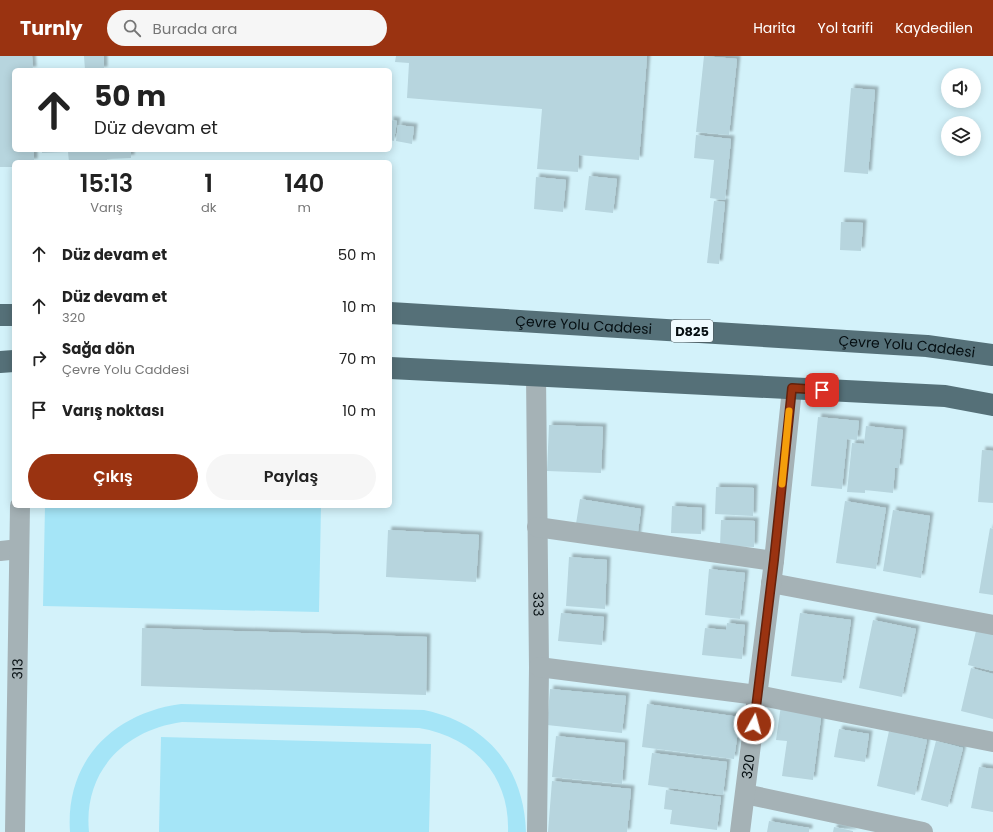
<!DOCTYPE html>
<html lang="tr">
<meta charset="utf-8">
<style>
:root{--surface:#fff;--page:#f6f6f6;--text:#222;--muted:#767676;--accent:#9a3311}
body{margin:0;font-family:Poppins,sans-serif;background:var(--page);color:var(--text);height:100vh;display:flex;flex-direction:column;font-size:15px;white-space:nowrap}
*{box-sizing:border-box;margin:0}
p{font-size:13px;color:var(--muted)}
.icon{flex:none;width:22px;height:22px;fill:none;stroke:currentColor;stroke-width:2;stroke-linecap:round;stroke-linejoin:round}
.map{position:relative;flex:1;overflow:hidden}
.side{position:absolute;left:12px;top:104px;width:380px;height:348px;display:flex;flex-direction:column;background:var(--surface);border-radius:6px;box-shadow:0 2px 10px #0003}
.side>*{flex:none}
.hud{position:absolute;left:12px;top:12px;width:380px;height:84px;border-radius:6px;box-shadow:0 2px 10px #0003;background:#fff;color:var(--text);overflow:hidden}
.fabs{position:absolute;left:941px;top:12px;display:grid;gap:8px}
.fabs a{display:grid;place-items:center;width:40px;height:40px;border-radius:50%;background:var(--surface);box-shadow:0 2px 10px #0003;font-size:20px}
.pin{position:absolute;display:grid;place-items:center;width:34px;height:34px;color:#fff;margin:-17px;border-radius:8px;box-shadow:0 2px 6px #0006}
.me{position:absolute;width:44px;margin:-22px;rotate:7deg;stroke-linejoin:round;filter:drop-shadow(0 0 3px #0008)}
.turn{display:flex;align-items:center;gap:14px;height:84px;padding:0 16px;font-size:18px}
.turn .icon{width:52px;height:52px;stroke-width:2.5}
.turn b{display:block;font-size:28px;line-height:34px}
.eta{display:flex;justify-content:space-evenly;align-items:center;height:68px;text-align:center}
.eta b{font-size:24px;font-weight:600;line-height:28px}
.action{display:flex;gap:8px;margin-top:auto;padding:8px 16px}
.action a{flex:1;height:46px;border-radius:24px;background:var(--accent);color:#fff;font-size:16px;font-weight:600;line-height:46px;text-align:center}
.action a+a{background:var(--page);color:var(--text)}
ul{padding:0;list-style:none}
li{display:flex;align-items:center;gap:12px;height:52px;padding:0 16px}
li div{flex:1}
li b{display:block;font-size:15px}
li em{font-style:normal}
header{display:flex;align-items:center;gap:24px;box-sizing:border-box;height:56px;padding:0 20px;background:var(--accent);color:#fff}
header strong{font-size:19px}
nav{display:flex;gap:22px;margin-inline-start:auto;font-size:14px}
.search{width:280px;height:36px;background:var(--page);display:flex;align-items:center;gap:10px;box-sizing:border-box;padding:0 14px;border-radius:22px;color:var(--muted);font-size:15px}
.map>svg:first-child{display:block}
</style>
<header>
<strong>Turnly</strong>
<div class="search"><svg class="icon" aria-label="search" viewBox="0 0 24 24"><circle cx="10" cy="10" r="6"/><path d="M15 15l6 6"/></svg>Burada ara</div>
<nav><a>Harita</a><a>Yol tarifi</a><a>Kaydedilen</a></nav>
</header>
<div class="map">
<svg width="993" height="776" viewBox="0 0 993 776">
<defs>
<filter id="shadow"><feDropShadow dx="3.5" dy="-3.5" stdDeviation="1" flood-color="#0004"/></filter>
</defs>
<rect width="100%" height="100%" fill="#d3f2fa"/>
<!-- park -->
<path fill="#a5e5f7" d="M 45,450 L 321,450 L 319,556 L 43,550 Z
M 181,648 L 424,654 C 487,667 524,712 526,776 L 508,776 C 510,719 473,681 419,672 L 182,666 C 124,674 83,716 89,776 L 70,776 C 65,705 113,657 181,648 Z
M 161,681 L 431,688 L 429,776 L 159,776 Z"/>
<!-- building -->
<path fill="#b7d5de" filter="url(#shadow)" d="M 0,0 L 32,0 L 33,14 L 14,14 L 14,94 L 34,94 L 34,106 L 14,106 L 14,111 L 0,111 Z
M 84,0 L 104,0 L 104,14 L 85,14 Z
M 396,0 L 647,0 L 639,104 L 579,99 L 578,116 L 537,113 L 542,53 L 407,42 L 409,7 L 395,6 Z
M 704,0 L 737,3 L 729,79 L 696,76 Z
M 851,32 L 875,34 L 868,118 L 844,116 Z
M 390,64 L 397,65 L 394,85 L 390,84 Z
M 398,69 L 414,71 L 412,88 L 396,85 Z
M 696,79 L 731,83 L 725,144 L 710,142 L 714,104 L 694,102 Z
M 42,94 L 131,94 L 131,102 L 107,103 L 107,106 L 69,106 L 68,96 L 42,97 Z
M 589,120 L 617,123 L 613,157 L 585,154 Z
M 536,121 L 566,124 L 563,156 L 534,153 Z
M 714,145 L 725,146 L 719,208 L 707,207 Z
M 841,166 L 863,167 L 861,195 L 840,194 Z
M 818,361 L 859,365 L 857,384 L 847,383 L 842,433 L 811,430 Z
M 549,369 L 603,371 L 601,417 L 547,415 Z
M 866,370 L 903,374 L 899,412 L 895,412 L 893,437 L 865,434 L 865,437 L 847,436 L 852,387 L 864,388 Z
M 982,394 L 993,395 L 993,447 L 978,446 Z
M 716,431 L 754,432 L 753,460 L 715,458 Z
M 580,443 L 641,453 L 637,483 L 575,474 Z
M 845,445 L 886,452 L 876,513 L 836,507 Z
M 672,450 L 702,452 L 701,478 L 671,477 Z
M 893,454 L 930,460 L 921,522 L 883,515 Z
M 721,464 L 755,465 L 754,491 L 720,490 Z
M 990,472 L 993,473 L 993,539 L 979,537 Z
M 388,474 L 479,479 L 476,526 L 386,521 Z
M 569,501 L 607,504 L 605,553 L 566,550 Z
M 709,513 L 745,517 L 740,563 L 705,559 Z
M 561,557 L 604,561 L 602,589 L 558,585 Z
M 800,557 L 851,564 L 842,627 L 791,620 Z
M 873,564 L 916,573 L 902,641 L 859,632 Z
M 727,567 L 745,569 L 742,603 L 702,599 L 705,572 L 726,574 Z
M 142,572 L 427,581 L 426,639 L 141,630 Z
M 976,575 L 993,579 L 993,615 L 968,609 Z
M 971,612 L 993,618 L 993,663 L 961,655 Z
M 550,633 L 626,640 L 622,677 L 547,669 Z
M 647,648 L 740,661 L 734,703 L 642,691 Z
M 781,649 L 822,654 L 813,724 L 782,720 L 787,685 L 776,684 Z
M 839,673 L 869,678 L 865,706 L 834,701 Z
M 889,675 L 927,684 L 915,739 L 877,730 Z
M 556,680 L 625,687 L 622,728 L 552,721 Z
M 936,685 L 963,692 L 948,751 L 921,744 Z
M 652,697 L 727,706 L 723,739 L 648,729 Z
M 979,711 L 993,713 L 993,756 L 971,752 Z
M 552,725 L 631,733 L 627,776 L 548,776 Z
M 666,734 L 721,741 L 717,774 L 670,768 L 672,754 L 664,753 Z
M 769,765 L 809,772 L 809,776 L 767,776 Z
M 834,771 L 853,775 L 853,776 L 833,776 Z"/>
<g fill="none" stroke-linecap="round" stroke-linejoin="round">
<!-- street -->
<g stroke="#a5b2b6" stroke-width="20">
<path id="s1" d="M 536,319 L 539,611 L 537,776"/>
<path d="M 537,471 L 774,505"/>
<path d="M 0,495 L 19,493"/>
<path d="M 771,527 L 993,569"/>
<path d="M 539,611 L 757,639 L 993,686"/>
<path d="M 745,738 L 923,776"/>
<path id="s2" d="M 15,776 L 20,450"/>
<path id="s3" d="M 740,776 L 774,505 L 792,333"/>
</g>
<!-- highway -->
<g stroke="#557078" stroke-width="22">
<path id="s4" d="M 390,257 L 927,290 L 993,299"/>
<path d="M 0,259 L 14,259"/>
<path d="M 0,306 L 14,305"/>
<path d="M 390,312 L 945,340 L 993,349"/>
</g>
</g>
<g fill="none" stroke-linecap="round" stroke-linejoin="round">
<!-- route casing -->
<g stroke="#64210b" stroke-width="10">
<path id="route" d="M 754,668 L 774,504 L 792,332 L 822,334"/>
</g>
<!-- route -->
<use href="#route" stroke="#9a3311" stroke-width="7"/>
<!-- slow -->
<path stroke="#f59e0b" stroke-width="7" d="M 782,428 L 789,355"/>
</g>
<g text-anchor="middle" stroke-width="3" stroke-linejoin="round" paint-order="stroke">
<!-- shield labels -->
<rect fill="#effbff" stroke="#4b5558" stroke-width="1" x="671" y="264" width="42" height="22" rx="3"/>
<g font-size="13" font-weight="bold" fill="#050e11">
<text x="692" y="280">D825</text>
</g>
<!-- street labels -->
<g font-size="14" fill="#050e11" stroke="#effbff">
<text dy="5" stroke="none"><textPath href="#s4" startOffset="194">Çevre Yolu Caddesi</textPath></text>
<text dy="5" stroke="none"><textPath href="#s4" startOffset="518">Çevre Yolu Caddesi</textPath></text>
<text dy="5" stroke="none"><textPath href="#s1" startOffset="229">333</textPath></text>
<text dy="5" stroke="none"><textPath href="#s2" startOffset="163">313</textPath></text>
<text dy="5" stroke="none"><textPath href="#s3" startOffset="66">320</textPath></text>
</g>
</g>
</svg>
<div class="fabs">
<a><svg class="icon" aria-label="sound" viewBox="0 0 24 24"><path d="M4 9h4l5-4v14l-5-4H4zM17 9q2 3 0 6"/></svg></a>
<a><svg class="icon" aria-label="layers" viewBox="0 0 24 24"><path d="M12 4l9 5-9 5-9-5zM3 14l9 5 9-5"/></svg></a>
</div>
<div class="pin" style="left:822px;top:334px;background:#d93025"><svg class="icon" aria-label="arrive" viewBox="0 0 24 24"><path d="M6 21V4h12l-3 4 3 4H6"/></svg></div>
<svg class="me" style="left:754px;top:668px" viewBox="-20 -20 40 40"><circle r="17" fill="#9a3311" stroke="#fff" stroke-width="3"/><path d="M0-11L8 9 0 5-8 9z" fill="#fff"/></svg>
<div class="hud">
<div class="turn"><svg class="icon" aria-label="ahead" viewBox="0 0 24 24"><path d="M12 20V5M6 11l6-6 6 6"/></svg><div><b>50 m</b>Düz devam et</div></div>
</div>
<section class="side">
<div class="eta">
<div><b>15:13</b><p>Varış</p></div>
<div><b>1</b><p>dk</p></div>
<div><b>140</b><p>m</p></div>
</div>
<ul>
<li><svg class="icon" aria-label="ahead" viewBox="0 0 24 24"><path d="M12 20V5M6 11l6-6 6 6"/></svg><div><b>Düz devam et</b></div><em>50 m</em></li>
<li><svg class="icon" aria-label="ahead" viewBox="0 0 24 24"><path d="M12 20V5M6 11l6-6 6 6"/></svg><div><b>Düz devam et</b><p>320</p></div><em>10 m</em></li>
<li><svg class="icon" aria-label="right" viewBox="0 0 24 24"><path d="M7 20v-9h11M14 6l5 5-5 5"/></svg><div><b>Sağa dön</b><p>Çevre Yolu Caddesi</p></div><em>70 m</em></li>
<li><svg class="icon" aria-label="arrive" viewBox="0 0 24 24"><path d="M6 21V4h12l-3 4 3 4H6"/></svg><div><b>Varış noktası</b></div><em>10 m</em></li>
</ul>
<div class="action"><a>Çıkış</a><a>Paylaş</a></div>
</section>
</div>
